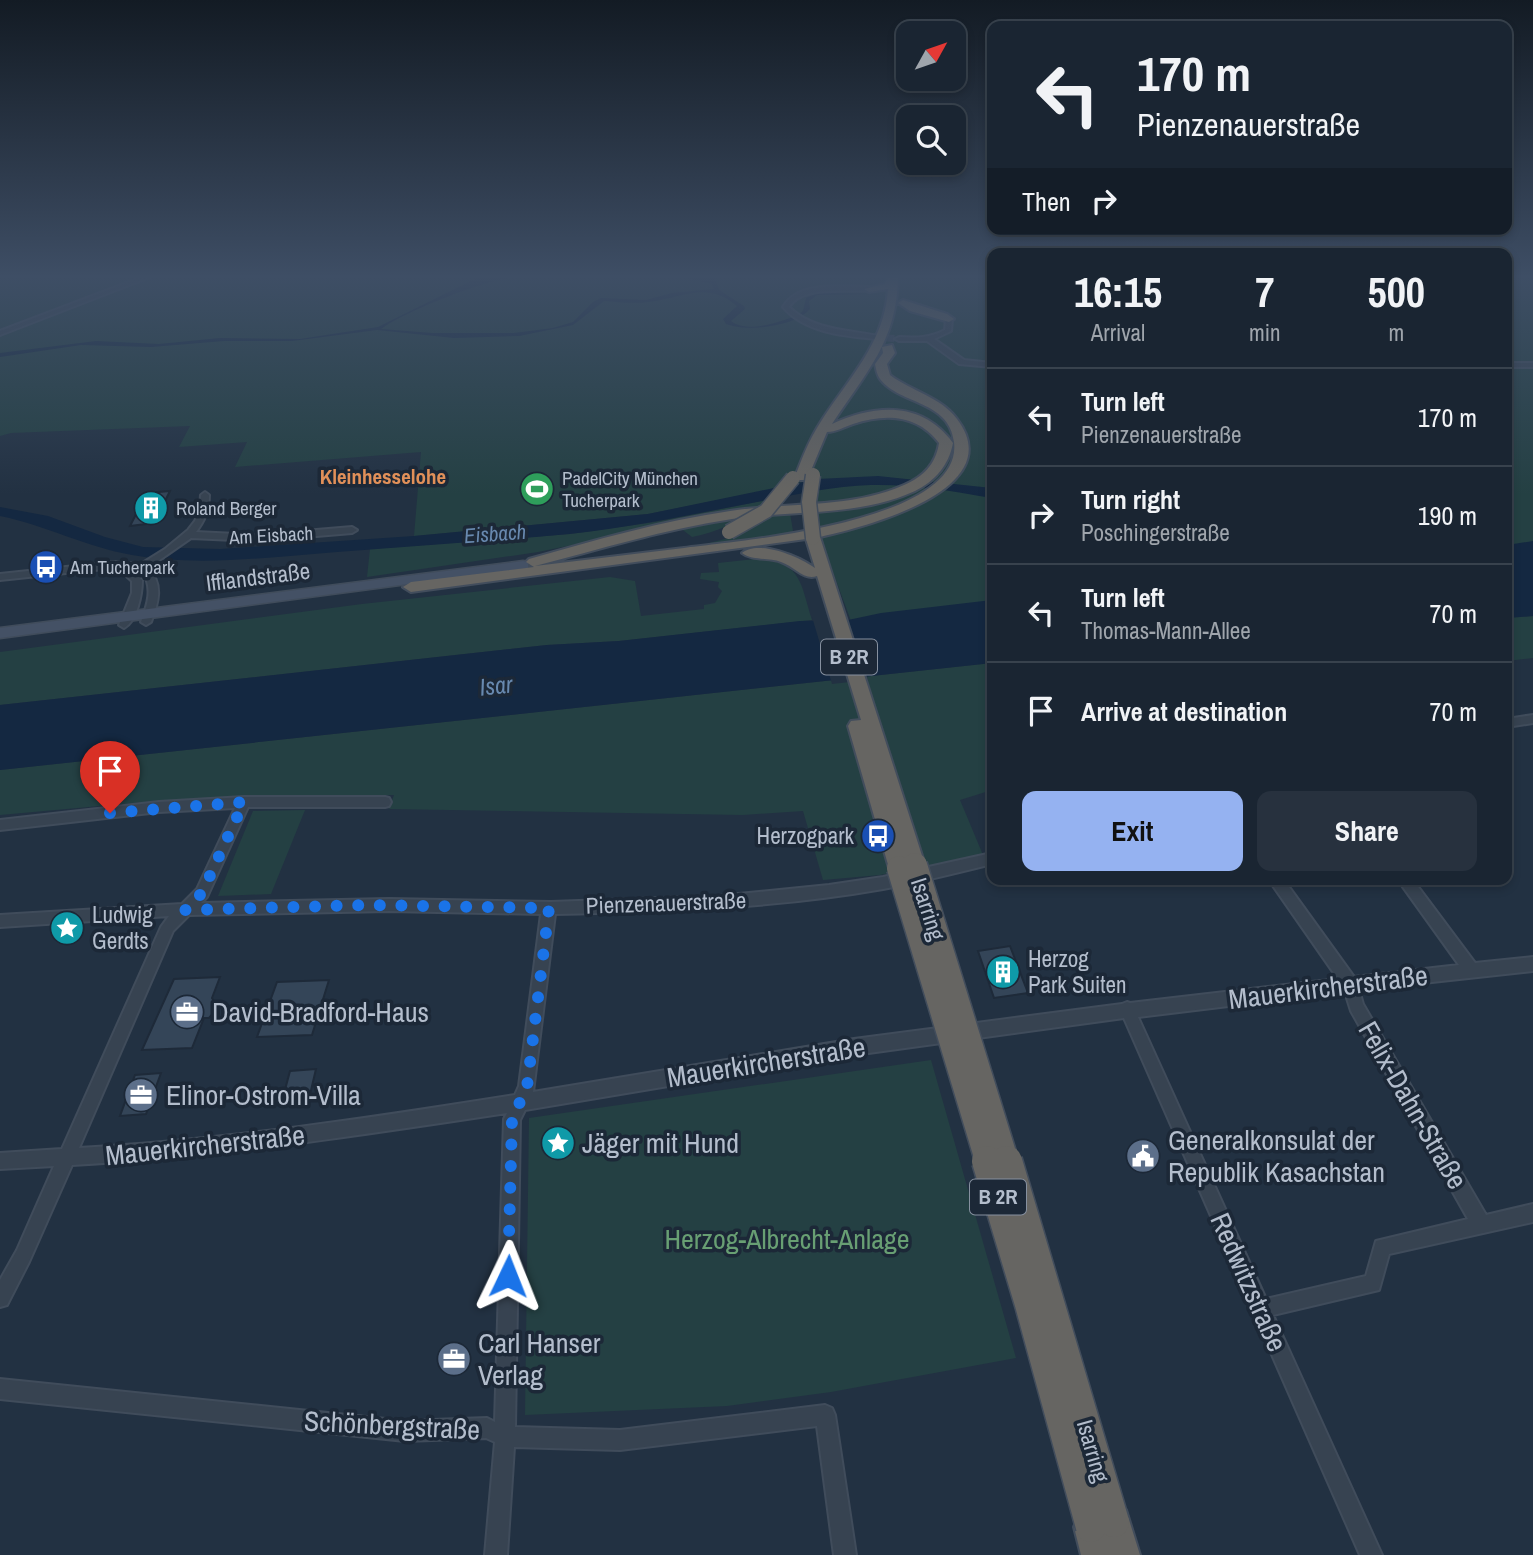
<!DOCTYPE html>
<meta charset="utf-8">
<style>
:root{--surface:#1a2532;--page:#27313e;--text:#f1f3f6;--muted:#9fa5ac;--line:#38424d;--accent:#95b2f1}
body{margin:0;font-family:"Archivo Narrow",sans-serif;background:var(--page);color:var(--text);height:100vh;display:flex;flex-direction:column;font-size:26px;white-space:nowrap}
*{box-sizing:border-box;margin:0}
p{font-size:23px;color:var(--muted)}
.icon{flex:none;width:38px;height:38px;fill:none;stroke:currentColor;stroke-width:2;stroke-linecap:round;stroke-linejoin:round}
.map{position:relative;flex:1;overflow:hidden}
.sheet{position:absolute;left:987px;top:248px;width:525px;height:637px;display:flex;flex-direction:column;background:var(--surface);border-radius:14px;box-shadow:0 4px 10px #0003,0 0 0 2px var(--line)}
.sheet>*{flex:none}
.guide{position:absolute;left:987px;top:21px;width:525px;height:214px;border-radius:14px;box-shadow:0 4px 10px #0003,0 0 0 2px var(--line);background:#1a2532;color:var(--text);overflow:hidden}
.needle{width:46px;rotate:50deg}
.tools{position:absolute;left:896px;top:21px;display:grid;gap:14px}
.tools a{display:grid;place-items:center;width:70px;height:70px;border-radius:14px;background:var(--surface);box-shadow:0 4px 10px #0003,0 0 0 2px var(--line);font-size:35px}
.pin{position:absolute;display:grid;place-items:center;width:60px;height:60px;color:#fff;margin:-72px -30px;border-radius:50% 50% 50% 0;rotate:-45deg;box-shadow:0 0 7px #0007}
.pin .icon{rotate:45deg}
.me{position:absolute;width:77px;margin:-38px;rotate:2deg;stroke-linejoin:round;filter:drop-shadow(0 0 5px #0008)}
.turn{display:flex;align-items:center;gap:24px;height:147px;padding:0 35px;font-size:32px}
.turn .icon{width:91px;height:91px;stroke-width:2.5}
.turn b{display:block;font-size:49px;line-height:60px}
.then{display:flex;align-items:center;height:66px;padding:0 35px;background:#0003;gap:14px;font-size:26px}
.eta{display:flex;justify-content:space-evenly;align-items:center;height:119px;text-align:center}
.eta b{font-size:42px;font-weight:700;line-height:49px}
.cta{display:flex;gap:14px;margin-top:auto;padding:14px 35px}
.cta a{flex:1;height:80px;border-radius:14px;background:var(--accent);color:#111;font-size:28px;font-weight:700;line-height:80px;text-align:center}
.cta a+a{background:var(--page);color:var(--text)}
ul{padding:0;list-style:none}
li{display:flex;align-items:center;gap:21px;height:98px;padding:0 35px;border-top:2px solid var(--line)}
li div{flex:1}
li b{display:block;font-size:26px}
li em{font-style:normal}
.map>svg:first-child{display:block}
</style>
<div class="map">
<svg width="1533" height="1555" viewBox="0 0 1533 1555">
<rect width="100%" height="100%" fill="#223142"/>
<!-- green -->
<path fill="#244043" d="M 0,277 L 992,277 L 992,606 L 851,621 L 820,537 L 816,490 L 779,488 L 648,514 L 414,536 L 421,452 L 235,467 L 247,442 L 179,447 L 190,426 L 11,433 L 0,436 Z
M 1507,277 L 1533,277 L 1533,546 L 1507,549 Z
M 772,499 C 747,516 722,532 692,537 L 675,524 L 538,552 L 367,577 L 370,549 L 570,534 L 655,522 Z
M 790,513 L 793,531 L 789,533 L 693,547 L 729,538 L 773,515 Z
M 755,559 C 802,561 800,582 812,620 L 619,641 L 547,645 L 0,705 L 0,652 L 362,604 L 610,577 L 635,581 L 641,616 L 704,609 L 704,605 L 715,603 L 722,591 L 718,587 L 719,582 L 700,579 L 701,573 L 719,572 L 718,563 Z
M 1533,616 L 1533,658 L 1507,661 L 1507,618 Z
M 992,663 L 992,790 L 960,800 L 983,855 L 880,875 L 823,880 L 803,811 L 743,815 L 389,809 L 394,795 L 144,802 L 0,815 L 0,770 Z
M 305,810 L 271,894 L 218,896 L 253,811 Z
M 931,1060 L 1016,1358 L 831,1392 L 727,1406 L 525,1415 L 529,1118 Z"/>
<!-- water -->
<path fill="#142841" d="M 479,277 L 513,277 C 483,281 405,311 381,329 L 432,333 L 514,333 L 553,328 L 573,322 L 593,302 L 601,298 L 646,300 L 672,293 L 714,289 L 712,284 L 684,277 L 715,277 L 719,290 L 744,306 L 745,309 L 731,321 C 748,334 779,322 798,315 L 803,311 L 806,298 L 818,293 L 880,294 L 817,295 L 809,301 L 810,309 C 794,327 747,332 726,324 L 723,319 L 737,306 C 707,280 682,298 648,302 C 633,304 619,302 604,301 L 573,325 L 519,336 L 454,338 L 377,330 L 292,341 L 224,341 L 151,347 L 81,345 L 0,357 L 0,353 L 96,341 L 159,344 L 220,338 L 300,339 L 378,327 Z
M 878,476 L 992,488 L 992,498 C 952,491 912,484 871,485 C 834,486 798,494 762,501 C 698,513 634,527 569,534 C 492,541 415,546 337,552 C 270,557 199,567 132,555 C 86,547 45,525 0,516 L 0,507 L 48,516 L 105,537 L 143,547 L 220,549 L 414,536 L 648,514 L 817,479 Z
M 1533,541 L 1533,616 L 1507,618 L 1507,545 Z
M 992,600 L 992,663 L 0,770 L 0,705 L 547,645 L 619,641 L 800,621 L 848,620 L 881,613 Z"/>
<!-- pier -->
<path fill="#223142" d="M 812,617 L 847,617 L 868,680 L 832,684 Z"/>
<!-- building -->
<path fill="#344558" stroke="#1e2a39" stroke-width="2" d="M 170,491 L 154,523 L 130,526 L 147,493 Z
M 1010,946 L 1028,993 L 994,998 L 978,951 Z
M 220,977 L 212,998 L 217,1005 L 216,1010 L 209,1018 L 204,1018 L 192,1048 L 142,1050 L 174,979 Z
M 329,980 L 312,1035 L 257,1037 L 277,982 Z
M 316,1069 L 309,1099 L 282,1101 L 290,1071 Z
M 161,1073 L 146,1114 L 120,1116 L 135,1075 Z"/>
<g fill="none" stroke-linecap="round" stroke-linejoin="round">
<!-- minor-tunnel -->
<path stroke="#384657" stroke-width="7" stroke-dasharray="7 3.5" stroke-linecap="butt" d="M 877,337 L 899,339"/>
<!-- minor casing -->
<g stroke="#404c5b" stroke-width="4">
<path id="minor" d="M 142,277 L 150,277 L 0,335 L 0,331 Z
M 869,287 L 872,289 L 871,290 C 848,293 803,284 789,307 C 812,330 849,330 879,336 L 881,337 L 877,339 C 845,336 805,333 783,307 C 799,280 842,287 869,287 Z
M 949,317 L 952,319 L 951,331 L 934,339 L 964,360 L 992,363 L 992,367 L 959,364 L 927,341 L 899,341 L 895,339 L 899,337 C 916,338 930,338 945,330 L 946,319 Z
M 1507,363 L 1533,363 L 1533,367 L 1507,367 Z
M 205,492 L 209,495 C 209,510 205,520 196,532 L 257,535 L 352,527 L 357,530 L 352,533 L 257,541 L 191,538 L 148,568 C 164,584 158,603 151,622 L 146,625 L 141,622 C 147,606 154,587 142,572 L 137,575 L 142,580 C 142,594 137,621 124,628 L 119,625 L 132,593 L 132,581 L 122,572 L 127,569 L 113,568 L 0,580 L 0,574 L 113,562 L 141,564 L 165,549 L 188,530 L 195,521 L 200,509 L 201,495 Z
M 1533,715 L 1533,723 L 1507,727 L 1507,719 Z
M 244,797 L 385,797 L 389,798 L 391,802 L 389,806 L 385,807 L 248,807 L 207,897 L 201,903 L 389,899 L 551,902 L 718,896 L 829,885 L 883,877 L 992,853 L 992,864 C 956,873 920,882 883,889 C 775,908 665,912 555,914 L 533,1092 L 854,1039 L 1122,1004 L 1127,1002 L 1130,1003 L 1338,979 L 1269,880 L 1284,880 L 1354,977 L 1459,965 L 1398,880 L 1413,880 L 1475,963 L 1533,957 L 1533,971 L 1359,990 L 1363,1004 L 1486,1215 L 1533,1204 L 1533,1222 L 1389,1254 L 1379,1290 L 1273,1315 L 1382,1555 L 1360,1555 L 1124,1018 L 854,1055 L 525,1110 L 520,1120 L 515,1427 L 620,1430 L 825,1405 L 832,1408 L 835,1415 L 856,1555 L 834,1555 L 817,1426 L 620,1450 L 514,1447 L 507,1555 L 485,1555 L 495,1442 L 486,1438 L 405,1441 L 0,1399 L 0,1379 L 405,1421 L 487,1418 L 495,1422 L 504,1119 L 507,1113 C 362,1135 217,1157 72,1165 L 29,1262 L 7,1305 L 0,1307 L 0,1280 L 17,1250 L 54,1166 L 0,1169 L 0,1153 L 62,1149 L 161,927 L 169,916 L 0,927 L 0,915 L 182,904 L 197,889 L 235,808 L 159,812 L 0,830 L 0,820 L 159,802 ZM 389,911 L 541,914 L 519,1086 L 515,1095 C 370,1118 225,1140 79,1148 L 173,931 L 189,915 ZM 1345,992 L 1351,1011 L 1468,1219 L 1376,1241 L 1366,1276 L 1266,1299 L 1138,1017 Z"/>
</g>
<!-- secondary casing -->
<g stroke="#404c5b" stroke-width="3">
<path id="secondary" d="M 523,561 L 528,562 L 528,568 L 0,638 L 0,628 Z"/>
</g>
<!-- trunk casing -->
<g stroke="#424d5c" stroke-width="4">
<path id="trunk" d="M 888,277 L 898,277 C 897,342 866,372 832,424 C 876,404 922,401 953,443 C 949,465 935,481 915,491 C 859,517 792,510 732,519 C 665,529 601,549 535,566 C 585,560 634,554 684,548 C 737,541 964,523 954,442 C 949,400 900,405 880,379 C 877,375 876,369 875,364 L 883,353 L 882,347 L 892,345 L 895,353 L 887,364 L 890,375 C 911,391 941,397 957,419 C 1011,490 864,527 820,537 L 925,865 L 922,871 L 915,874 L 908,871 L 899,877 L 892,874 L 889,868 L 848,726 L 851,721 L 861,720 L 817,576 C 804,581 794,566 781,562 C 769,557 752,561 742,553 C 758,539 800,557 815,568 L 806,539 L 411,592 L 403,587 L 411,582 L 534,567 L 526,562 L 529,559 C 595,540 662,521 730,511 C 787,502 850,509 904,485 C 923,477 936,464 939,443 C 918,415 886,413 853,424 C 844,427 836,432 827,432 L 807,480 L 797,480 L 795,477 C 802,458 809,440 820,423 C 847,380 885,343 888,289 L 869,292 L 864,289 L 885,284 Z
M 903,300 L 947,314 L 954,319 L 949,322 L 910,311 L 898,303 Z
M 1114,1505 L 1126,1510 L 1140,1555 L 1081,1555 L 1074,1527 L 1079,1515 L 1091,1510 L 1101,1514 L 1102,1510 Z"/>
</g>
<!-- minor -->
<use href="#minor" fill="#374351" fill-rule="evenodd"/>
<!-- secondary -->
<use href="#secondary" fill="#445165" fill-rule="evenodd"/>
<!-- trunk -->
<use href="#trunk" fill="#666562" fill-rule="evenodd"/>
<!-- trunk-bridge-far2 casing -->
<g stroke="#424d5c" stroke-width="17" stroke-linecap="butt">
<path id="trunk-bridge-far2" d="M 813,475 L 809,502 L 813,538
M 729,532 L 766,511 L 793,478"/>
</g>
<!-- trunk-bridge-far1 casing -->
<g stroke="#424d5c" stroke-width="27" stroke-linecap="butt">
<path id="trunk-bridge-far1" d="M 915,865 L 1007,1163
M 899,868 L 988,1163"/>
</g>
<!-- trunk-bridge casing -->
<g stroke="#424d5c" stroke-width="33" stroke-linecap="butt">
<path id="trunk-bridge" d="M 987,1161 L 1030,1304 L 1091,1527
M 1007,1161 L 1114,1522"/>
</g>
<!-- trunk-bridge-far2 -->
<use href="#trunk-bridge-far2" stroke="#666562" stroke-width="14"/>
<!-- trunk-bridge-far1 -->
<use href="#trunk-bridge-far1" stroke="#666562" stroke-width="24"/>
<!-- trunk-bridge -->
<use href="#trunk-bridge" stroke="#666562" stroke-width="30"/>
</g>
<!-- sky -->
<linearGradient id="sky" x2="0" y2="1"><stop stop-color="#131b24"/><stop offset="0.56" stop-color="#3e4e65"/><stop offset="1" stop-color="#3e4e65" stop-opacity="0"/></linearGradient>
<rect width="1533" height="494" fill="url(#sky)"/>
<g fill="none" stroke-linecap="round" stroke-linejoin="round">
<!-- route -->
<path stroke="#1a73e8" stroke-width="12" stroke-dasharray="0 21.6" d="M 110,813 L 244,802 L 202,893 L 185,910 L 365,905 L 549,908 L 527,1087 L 512,1119 L 508,1276"/>
</g>
<!-- icons -->
<defs>
<g id="stadium-disc" transform="scale(1.75)"><circle r="9.5" fill="#2e9e5b" stroke="#1c2837"/><path d="M0-5a6.5 5 0 1 0 0 10a6.5 5 0 1 0 0-10ZM-3.5-1.8h7v3.6h-7Z" fill="#fff"/></g>
<g id="building-disc" transform="scale(1.75)"><circle r="9.5" fill="#0f9aa8" stroke="#1c2837"/><path d="M-4-6H4V6H1V3H-1V6H-4ZM-2.5-4.3h1.7v1.8h-1.7ZM.8-4.3h1.7v1.8H.8ZM-2.5-1h1.7V.8h-1.7ZM.8-1h1.7V.8H.8Z" fill="#fff"/></g>
<g id="bus-disc" transform="scale(1.75)"><circle r="9.5" fill="#1a4fb4" stroke="#1c2837"/><path d="M-5-6H5V4H4V6H2V4H-2V6H-4V4H-5ZM-3.5-4V0h7V-4ZM-3.5 1.2v1.5H-2V1.2ZM2 1.2v1.5H3.5V1.2Z" fill="#fff"/></g>
<g id="sight-disc" transform="scale(1.75)"><circle r="9.5" fill="#0f9aa8" stroke="#1c2837"/><path d="M0-6L1.8-2.2L6-1.7L2.9 1.2L3.7 5.4L0 3.3L-3.7 5.4L-2.9 1.2L-6-1.7L-1.8-2.2Z" fill="#fff"/></g>
<g id="office-disc" transform="scale(1.75)"><circle r="9.5" fill="#5c6f8a" stroke="#1c2837"/><path d="M-6-3h4V-5.5h4V-3h4V5H-6ZM-1-4.5V-3h2v-1.5ZM-6 0V1H6V0Z" fill="#fff"/></g>
<g id="civic-disc" transform="scale(1.75)"><circle r="9.5" fill="#5c6f8a" stroke="#1c2837"/><path d="M-.6-6.5H3V-4.5H.6V-3L4-1V1h2V6H-6V1h2V-1L-.6-3ZM-1.2 2.5V6h2.4V2.5Z" fill="#fff"/></g>
</defs>
<g fill-rule="evenodd">
<use href="#stadium-disc" x="537" y="489"/>
<use href="#building-disc" x="151" y="508"/>
<use href="#bus-disc" x="46" y="567"/>
<use href="#bus-disc" x="878" y="836"/>
<use href="#sight-disc" x="67" y="928"/>
<use href="#building-disc" x="1003" y="972"/>
<use href="#office-disc" x="187" y="1012"/>
<use href="#office-disc" x="141" y="1095"/>
<use href="#sight-disc" x="558" y="1143"/>
<use href="#civic-disc" x="1143" y="1156"/>
<use href="#office-disc" x="454" y="1359"/>
</g>
<g text-anchor="middle" stroke-width="7" stroke-linejoin="round" paint-order="stroke">
<!-- far-poi labels -->
<g font-size="19" fill="#b3bdcc" stroke="#1c2837" text-anchor="start">
<text x="562" y="485">PadelCity München<tspan x="562" dy="22">Tucherpark</tspan></text>
<text x="176" y="515">Roland Berger</text>
<text x="70" y="574">Am Tucherpark</text>
</g>
<!-- far-street labels -->
<g font-size="19" fill="#b3bdcc" stroke="#1c2837">
<text transform="translate(271 535) rotate(-3)" y="7">Am Eisbach</text>
</g>
<!-- far-neighbourhood labels -->
<g font-size="21" font-weight="bold" fill="#e19059" stroke="#1c2837">
<text x="383" y="484">Kleinhesselohe</text>
</g>
<!-- far-water labels -->
<g font-size="21" font-style="italic" fill="#6889af" stroke="#1c2837">
<text transform="translate(495 534) rotate(-4)" y="7">Eisbach</text>
</g>
<!-- shield labels -->
<g fill="#1c2837" stroke="#86909f" stroke-width="2">
<rect x="821" y="639.5" width="56" height="35" rx="5"/>
<rect x="970" y="1179.5" width="56" height="35" rx="5"/>
</g>
<g font-size="21" font-weight="bold" fill="#b3bdcc">
<text x="849" y="664">B 2R</text>
<text x="998" y="1204">B 2R</text>
</g>
<!-- street labels -->
<g font-size="23" fill="#b3bdcc" stroke="#1c2837">
<text transform="translate(258 577) rotate(-7)" y="8">Ifflandstraße</text>
<text transform="translate(666 903) rotate(-2)" y="8">Pienzenauerstraße</text>
<text transform="translate(928 909) rotate(72)" y="8">Isarring</text>
<text transform="translate(1093 1451) rotate(74)" y="8">Isarring</text>
</g>
<!-- poi labels -->
<g font-size="23" fill="#b3bdcc" stroke="#1c2837" text-anchor="start">
<text x="854" y="844" text-anchor="end">Herzogpark</text>
<text x="92" y="923">Ludwig<tspan x="92" dy="26">Gerdts</tspan></text>
<text x="1028" y="967">Herzog<tspan x="1028" dy="26">Park Suiten</tspan></text>
</g>
<!-- water labels -->
<g font-size="24" font-style="italic" fill="#6889af" stroke="#1c2837">
<text transform="translate(496 686) rotate(-6)" y="8">Isar</text>
</g>
<!-- near-street labels -->
<g font-size="28" fill="#b3bdcc" stroke="#1c2837">
<text transform="translate(1328 987) rotate(-7)" y="10">Mauerkircherstraße</text>
<text transform="translate(766 1062) rotate(-9)" y="10">Mauerkircherstraße</text>
<text transform="translate(1413 1105) rotate(60)" y="10">Felix-Dahn-Straße</text>
<text transform="translate(205 1145) rotate(-6)" y="10">Mauerkircherstraße</text>
<text transform="translate(1249 1282) rotate(66)" y="10">Redwitzstraße</text>
<text transform="translate(392 1425) rotate(3)" y="10">Schönbergstraße</text>
</g>
<!-- near-poi labels -->
<g font-size="28" fill="#b3bdcc" stroke="#1c2837" text-anchor="start">
<text x="212" y="1022">David-Bradford-Haus</text>
<text x="166" y="1105">Elinor-Ostrom-Villa</text>
<text x="1168" y="1150">Generalkonsulat der<tspan x="1168" dy="32">Republik Kasachstan</tspan></text>
<text x="582" y="1153">Jäger mit Hund</text>
<text x="478" y="1353">Carl Hanser<tspan x="478" dy="32">Verlag</tspan></text>
</g>
<!-- near-park labels -->
<g font-size="28" fill="#689f73" stroke="#1c2837">
<text x="787" y="1249">Herzog-Albrecht-Anlage</text>
</g>
</g>
</svg>
<div class="tools">
<a><svg class="needle" viewBox="-14 -14 28 28"><path d="M0-13l5 13h-10z" fill="#e53935"/><path d="M0 13l5-13h-10z" fill="#9fa5ac"/></svg></a>
<a><svg class="icon" aria-label="search" viewBox="0 0 24 24"><circle cx="10" cy="10" r="6"/><path d="M15 15l6 6"/></svg></a>
</div>
<div class="pin" style="left:110px;top:813px;background:#d93025"><svg class="icon" aria-label="arrive" viewBox="0 0 24 24"><path d="M6 21V4h12l-3 4 3 4H6"/></svg></div>
<svg class="me" style="left:508px;top:1276px" viewBox="-20 -20 40 40"><path d="M0-17L14 15 0 8-14 15z" fill="#1a73e8" stroke="#fff" stroke-width="4"/></svg>
<div class="guide">
<div class="turn"><svg class="icon" aria-label="left" viewBox="0 0 24 24"><path d="M17 20v-9H6M10 6l-5 5 5 5"/></svg><div><b>170 m</b>Pienzenauerstraße</div></div>
<div class="then">Then<svg class="icon" aria-label="right" viewBox="0 0 24 24"><path d="M7 20v-9h11M14 6l5 5-5 5"/></svg></div>
</div>
<section class="sheet">
<div class="eta">
<div><b>16:15</b><p>Arrival</p></div>
<div><b>7</b><p>min</p></div>
<div><b>500</b><p>m</p></div>
</div>
<ul>
<li><svg class="icon" aria-label="left" viewBox="0 0 24 24"><path d="M17 20v-9H6M10 6l-5 5 5 5"/></svg><div><b>Turn left</b><p>Pienzenauerstraße</p></div><em>170 m</em></li>
<li><svg class="icon" aria-label="right" viewBox="0 0 24 24"><path d="M7 20v-9h11M14 6l5 5-5 5"/></svg><div><b>Turn right</b><p>Poschingerstraße</p></div><em>190 m</em></li>
<li><svg class="icon" aria-label="left" viewBox="0 0 24 24"><path d="M17 20v-9H6M10 6l-5 5 5 5"/></svg><div><b>Turn left</b><p>Thomas-Mann-Allee</p></div><em>70 m</em></li>
<li><svg class="icon" aria-label="arrive" viewBox="0 0 24 24"><path d="M6 21V4h12l-3 4 3 4H6"/></svg><div><b>Arrive at destination</b></div><em>70 m</em></li>
</ul>
<div class="cta"><a>Exit</a><a>Share</a></div>
</section>
</div>
